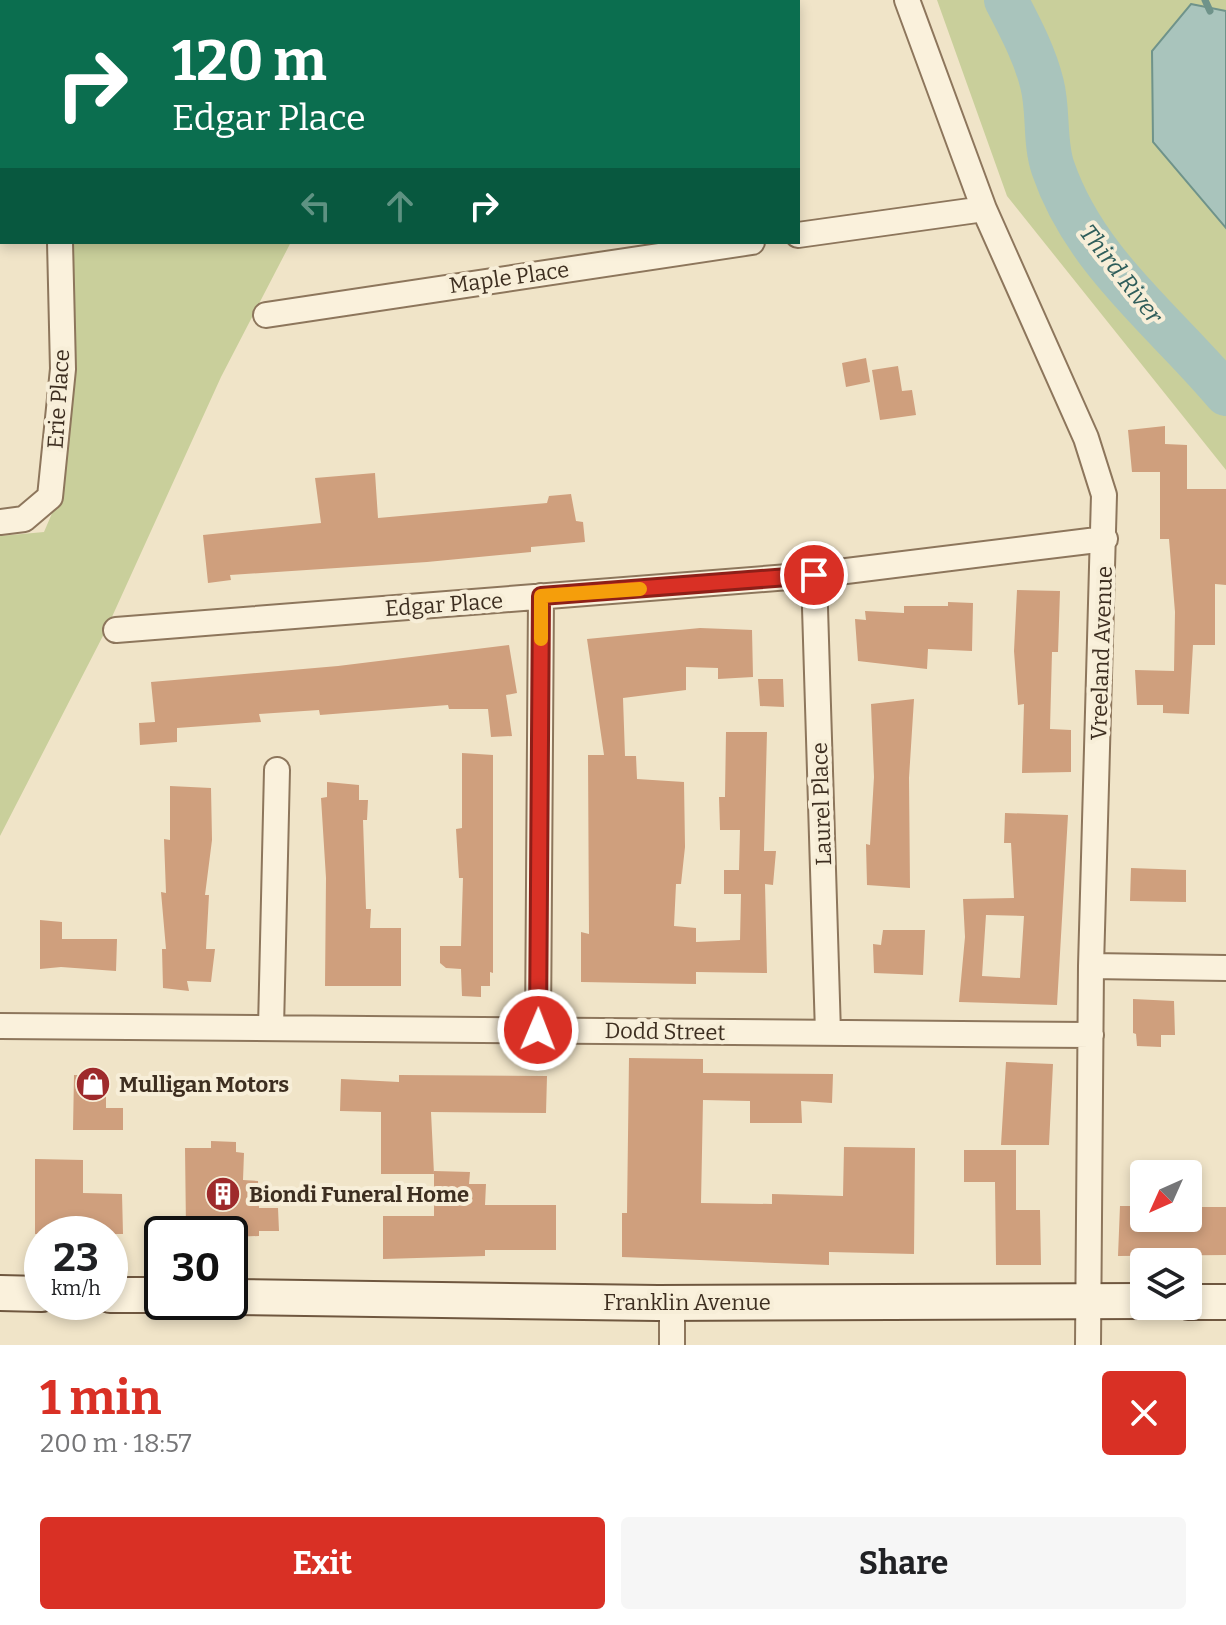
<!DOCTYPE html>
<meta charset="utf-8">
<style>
:root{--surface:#fff;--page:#f6f6f6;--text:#202124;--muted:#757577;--accent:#d93025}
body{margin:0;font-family:Bitter,serif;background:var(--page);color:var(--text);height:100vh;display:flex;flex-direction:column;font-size:30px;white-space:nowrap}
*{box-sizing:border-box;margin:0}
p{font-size:26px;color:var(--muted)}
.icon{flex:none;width:44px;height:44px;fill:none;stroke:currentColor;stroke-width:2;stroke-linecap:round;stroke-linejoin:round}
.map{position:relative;height:1345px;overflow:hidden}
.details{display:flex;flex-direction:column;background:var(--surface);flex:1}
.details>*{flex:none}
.guide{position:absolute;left:0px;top:0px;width:800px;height:244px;box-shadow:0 4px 12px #0003;background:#0b6e4f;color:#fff;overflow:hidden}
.needle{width:52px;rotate:225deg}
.buttons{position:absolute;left:1130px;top:1160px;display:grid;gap:16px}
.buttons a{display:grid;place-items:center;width:72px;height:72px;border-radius:8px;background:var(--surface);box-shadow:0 4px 12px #0003;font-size:40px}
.speed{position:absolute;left:24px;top:1216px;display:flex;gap:16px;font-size:40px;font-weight:700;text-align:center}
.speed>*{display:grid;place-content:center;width:104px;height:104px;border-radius:50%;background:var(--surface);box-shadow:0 4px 12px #0003;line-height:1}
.speed small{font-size:20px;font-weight:400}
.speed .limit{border:4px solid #111;border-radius:12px;background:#fff;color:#111}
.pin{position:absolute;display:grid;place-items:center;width:68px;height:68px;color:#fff;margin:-34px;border:4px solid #fff;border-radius:50%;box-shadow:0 2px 8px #0007}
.me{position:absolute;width:88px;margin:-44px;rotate:1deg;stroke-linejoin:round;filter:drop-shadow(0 0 6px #0008)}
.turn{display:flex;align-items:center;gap:28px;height:168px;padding:0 40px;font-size:36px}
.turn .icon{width:104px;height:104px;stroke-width:2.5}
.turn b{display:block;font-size:56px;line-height:68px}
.lanes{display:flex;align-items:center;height:76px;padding:0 40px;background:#0003;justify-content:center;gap:40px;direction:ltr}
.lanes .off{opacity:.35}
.round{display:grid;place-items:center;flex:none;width:84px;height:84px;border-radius:8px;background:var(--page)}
.summary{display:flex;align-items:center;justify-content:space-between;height:136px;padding:0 40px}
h1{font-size:48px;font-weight:700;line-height:60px;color:var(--accent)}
.action{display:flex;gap:16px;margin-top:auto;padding:16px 40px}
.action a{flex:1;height:92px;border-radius:8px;background:var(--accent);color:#fff;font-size:32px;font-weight:700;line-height:92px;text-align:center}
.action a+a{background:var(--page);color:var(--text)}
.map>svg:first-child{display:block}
</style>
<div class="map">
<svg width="1226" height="1345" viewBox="0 0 1226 1345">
<rect width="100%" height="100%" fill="#f0e4c8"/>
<!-- green -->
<path fill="#c9cf9b" d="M 937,0 L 1226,0 L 1226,470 L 1007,196 Z
M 291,242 L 221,377 L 106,630 L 0,836 L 0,536 L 44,532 L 62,490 L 72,243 Z"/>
<!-- water -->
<path fill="#a9c4bc" stroke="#6f938a" stroke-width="2" d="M 1191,4 L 1226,11 L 1226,228 L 1153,142 L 1152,51 Z"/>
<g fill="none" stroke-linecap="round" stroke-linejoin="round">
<!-- stream -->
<path stroke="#6f938a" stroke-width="7" d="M 1205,0 L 1210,11"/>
<!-- river -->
<path stroke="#a9c4bc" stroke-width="44" d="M 1006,0 C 1020,27 1035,55 1042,84 C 1049,111 1044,142 1053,168 C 1085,262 1165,321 1226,394"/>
</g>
<!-- building -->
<path fill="#cf9f7d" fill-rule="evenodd" d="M 866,358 L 870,382 L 846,387 L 842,363 Z
M 898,366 L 902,391 L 912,390 L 916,415 L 880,420 L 872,370 Z
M 1165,426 L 1165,444 L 1187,445 L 1187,489 L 1226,489 L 1226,585 L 1215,584 L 1215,645 L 1193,645 L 1189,714 L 1163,713 L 1163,705 L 1137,705 L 1135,670 L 1174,671 L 1175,612 L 1169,539 L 1160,539 L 1160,472 L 1132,472 L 1128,430 Z
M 375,473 L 378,518 L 547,503 L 549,496 L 571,494 L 576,521 L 583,522 L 585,542 L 531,547 L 531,552 L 427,562 L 230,575 L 231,580 L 208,583 L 203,535 L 321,523 L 315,478 Z
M 1017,590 L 1060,591 L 1058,652 L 1052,652 L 1050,729 L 1071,730 L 1071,772 L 1022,773 L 1024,704 L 1018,705 L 1014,651 Z
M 948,602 L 973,603 L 972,651 L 928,649 L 927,669 L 858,661 L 855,619 L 866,620 L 865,611 L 904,613 L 904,606 L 948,606 Z
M 700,628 L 752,630 L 753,677 L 718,679 L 718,668 L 686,667 L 686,690 L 623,698 L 625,756 L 636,756 L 637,779 L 684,782 L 685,847 L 681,884 L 676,884 L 674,926 L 696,928 L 696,942 L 740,940 L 741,894 L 724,894 L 724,870 L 739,870 L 740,830 L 720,830 L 719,797 L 725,797 L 726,732 L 767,732 L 764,851 L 776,851 L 773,885 L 765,884 L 767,973 L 696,972 L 696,984 L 581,982 L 581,932 L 589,934 L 588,755 L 604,755 L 587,639 Z
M 509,645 L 517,693 L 506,695 L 512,736 L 491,737 L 488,709 L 449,709 L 448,705 L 320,715 L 319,710 L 259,714 L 261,722 L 177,728 L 177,742 L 140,745 L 139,723 L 155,722 L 151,682 L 338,666 Z
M 758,679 L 783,679 L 784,707 L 760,706 Z
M 914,699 L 909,778 L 910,888 L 867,885 L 866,844 L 870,845 L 874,777 L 871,704 Z
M 462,753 L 493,755 L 493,973 L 490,972 L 490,986 L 481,986 L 481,997 L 462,996 L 461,969 L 446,968 L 440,963 L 440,946 L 461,946 L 463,878 L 459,878 L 456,829 L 462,828 Z
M 327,782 L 359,785 L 359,800 L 368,800 L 367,820 L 363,820 L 366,909 L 371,909 L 370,928 L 401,928 L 401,986 L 325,986 L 326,878 L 321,798 L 327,797 Z
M 170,786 L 211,788 L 212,840 L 205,895 L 209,895 L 206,949 L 215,949 L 211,982 L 187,981 L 189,991 L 163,988 L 162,949 L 166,949 L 161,892 L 166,893 L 164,839 L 170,840 Z
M 1005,813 L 1068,815 L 1057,1005 L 959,1002 L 965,937 L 963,899 L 1014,898 L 1011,843 L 1004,843 ZM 986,915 L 1024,916 L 1020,978 L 982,976 Z
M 1131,868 L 1186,870 L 1186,902 L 1130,901 Z
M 40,920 L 62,922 L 62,939 L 117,939 L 116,971 L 61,967 L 40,969 Z
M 883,930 L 925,930 L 923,975 L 874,973 L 873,944 L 881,945 Z
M 1133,999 L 1174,1001 L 1175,1035 L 1161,1035 L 1161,1047 L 1137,1046 L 1136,1034 L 1133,1033 Z
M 629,1058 L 703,1059 L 703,1073 L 833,1074 L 832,1103 L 801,1101 L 802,1123 L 750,1123 L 750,1101 L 703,1100 L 701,1203 L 772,1204 L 772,1194 L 843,1196 L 844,1147 L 915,1148 L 914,1254 L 829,1252 L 829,1265 L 622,1257 L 622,1213 L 627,1213 Z
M 1006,1062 L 1053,1064 L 1049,1145 L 1001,1145 Z
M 74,1075 L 106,1076 L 106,1108 L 123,1108 L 123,1130 L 73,1130 Z
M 399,1075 L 547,1076 L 546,1113 L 431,1112 L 434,1174 L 381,1174 L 381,1112 L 340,1111 L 341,1079 L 399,1082 Z
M 211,1141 L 236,1142 L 236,1152 L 244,1153 L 243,1180 L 258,1181 L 259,1208 L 278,1208 L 279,1231 L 259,1231 L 259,1236 L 230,1237 L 196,1234 L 197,1229 L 186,1229 L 185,1148 L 211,1148 Z
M 964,1150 L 1016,1150 L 1016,1210 L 1040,1210 L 1041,1265 L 996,1265 L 995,1182 L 964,1182 Z
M 35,1159 L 83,1160 L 83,1193 L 122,1194 L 123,1234 L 35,1234 Z
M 434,1171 L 470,1172 L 469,1184 L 486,1184 L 485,1205 L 556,1205 L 556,1250 L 485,1250 L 485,1256 L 383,1259 L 383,1216 L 434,1216 Z
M 1120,1206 L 1144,1206 L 1144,1218 L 1188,1218 L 1188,1207 L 1226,1207 L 1226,1255 L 1118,1256 Z"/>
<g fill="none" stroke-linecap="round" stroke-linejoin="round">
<!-- street casing -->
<g stroke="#8d765c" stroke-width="28">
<path id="street" d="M 907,0 L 984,209 L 1086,438 L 1104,495 L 1091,966 L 1088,1345
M 38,2 L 42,0
M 0,21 L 2,20
M 798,235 L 984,209
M 266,315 L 752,242
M 0,522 L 24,519 L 50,497 L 63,369 L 60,242
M 814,575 L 828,1033
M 116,630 L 814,575 L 1105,539
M 1091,966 L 1226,968
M 0,1026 L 1091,1035
M 271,1028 L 277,770
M 538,1030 L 541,596
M 672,1345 L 672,1303"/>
</g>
<!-- secondary casing -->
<g stroke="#6f573f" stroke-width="38">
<path id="secondary" d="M 0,1293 L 42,1294
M 110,1295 L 162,1295
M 230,1297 L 658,1303 L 1144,1301
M 1188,1302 L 1226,1302"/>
</g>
<!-- street -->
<use href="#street" stroke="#faf1dc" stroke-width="24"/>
<!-- secondary -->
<use href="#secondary" stroke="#faf1dc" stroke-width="34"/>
</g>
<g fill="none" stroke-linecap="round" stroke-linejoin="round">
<!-- route casing -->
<g stroke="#8d1f18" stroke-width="20">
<path id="route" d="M 538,1030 L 541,596 L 814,575"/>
</g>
<!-- route -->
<use href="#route" stroke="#d93025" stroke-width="14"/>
<!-- slow -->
<path stroke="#f59e0b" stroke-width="14" d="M 541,639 L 541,596 L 640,589"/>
</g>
<!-- icons -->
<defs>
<g id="shop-disc" transform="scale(1.8)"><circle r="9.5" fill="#9e2a2b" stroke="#f7eed8"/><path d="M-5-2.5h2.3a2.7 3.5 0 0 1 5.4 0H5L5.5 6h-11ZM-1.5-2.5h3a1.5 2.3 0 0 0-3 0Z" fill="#fff"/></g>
<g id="building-disc" transform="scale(1.8)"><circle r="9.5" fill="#9e2a2b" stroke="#f7eed8"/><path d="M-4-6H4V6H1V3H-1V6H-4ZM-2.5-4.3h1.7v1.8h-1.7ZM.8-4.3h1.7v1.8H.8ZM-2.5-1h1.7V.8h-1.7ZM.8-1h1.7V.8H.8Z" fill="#fff"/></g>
</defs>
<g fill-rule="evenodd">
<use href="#shop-disc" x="93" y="1084"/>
<use href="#building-disc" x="223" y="1194"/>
</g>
<g text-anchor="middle" stroke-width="8" stroke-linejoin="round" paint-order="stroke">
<!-- street labels -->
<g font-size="22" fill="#3d2e20" stroke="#f7eed8">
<text transform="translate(509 277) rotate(-8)" y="8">Maple Place</text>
<text transform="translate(58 399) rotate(-86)" y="8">Erie Place</text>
<text transform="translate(444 604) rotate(-4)" y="8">Edgar Place</text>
<text transform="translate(1101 653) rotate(-88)" y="8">Vreeland Avenue</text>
<text transform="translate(821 804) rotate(-92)" y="8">Laurel Place</text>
<text transform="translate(665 1031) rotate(1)" y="8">Dodd Street</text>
<text x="687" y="1310">Franklin Avenue</text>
</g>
<!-- poi labels -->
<g font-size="22" font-weight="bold" fill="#3d2e20" stroke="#f7eed8" text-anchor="start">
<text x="119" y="1092">Mulligan Motors</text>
<text x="249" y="1202">Biondi Funeral Home</text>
</g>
<!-- water labels -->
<g font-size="24" font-style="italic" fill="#2f5d5a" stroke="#f7eed8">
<text transform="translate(1121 274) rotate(52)" y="8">Third River</text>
</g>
</g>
</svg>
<div class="buttons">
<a><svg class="needle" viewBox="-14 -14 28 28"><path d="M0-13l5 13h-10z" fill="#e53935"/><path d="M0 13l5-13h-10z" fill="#757577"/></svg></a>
<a><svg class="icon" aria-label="layers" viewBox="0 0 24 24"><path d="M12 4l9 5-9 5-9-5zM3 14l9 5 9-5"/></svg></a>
</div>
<div class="speed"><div>23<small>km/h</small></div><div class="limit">30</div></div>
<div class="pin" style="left:814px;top:575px;background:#d93025"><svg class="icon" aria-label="arrive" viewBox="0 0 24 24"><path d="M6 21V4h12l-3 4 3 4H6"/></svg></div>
<svg class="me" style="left:538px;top:1030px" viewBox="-20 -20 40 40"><circle r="17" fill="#d93025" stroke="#fff" stroke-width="3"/><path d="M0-11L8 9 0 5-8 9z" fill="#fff"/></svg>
<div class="guide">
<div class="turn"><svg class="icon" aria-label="right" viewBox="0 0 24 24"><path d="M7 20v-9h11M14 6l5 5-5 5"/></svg><div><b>120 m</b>Edgar Place</div></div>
<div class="lanes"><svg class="icon off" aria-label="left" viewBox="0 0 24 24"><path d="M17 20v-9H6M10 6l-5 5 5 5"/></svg><svg class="icon off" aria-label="ahead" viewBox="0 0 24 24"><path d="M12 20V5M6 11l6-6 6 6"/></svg><svg class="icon" aria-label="right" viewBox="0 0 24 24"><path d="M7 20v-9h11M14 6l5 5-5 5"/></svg></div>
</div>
</div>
<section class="details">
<div class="summary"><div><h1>1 min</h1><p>200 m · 18:57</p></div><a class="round" style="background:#d93025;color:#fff"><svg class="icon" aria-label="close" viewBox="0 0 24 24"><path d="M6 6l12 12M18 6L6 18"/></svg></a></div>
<div class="action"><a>Exit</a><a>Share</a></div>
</section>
